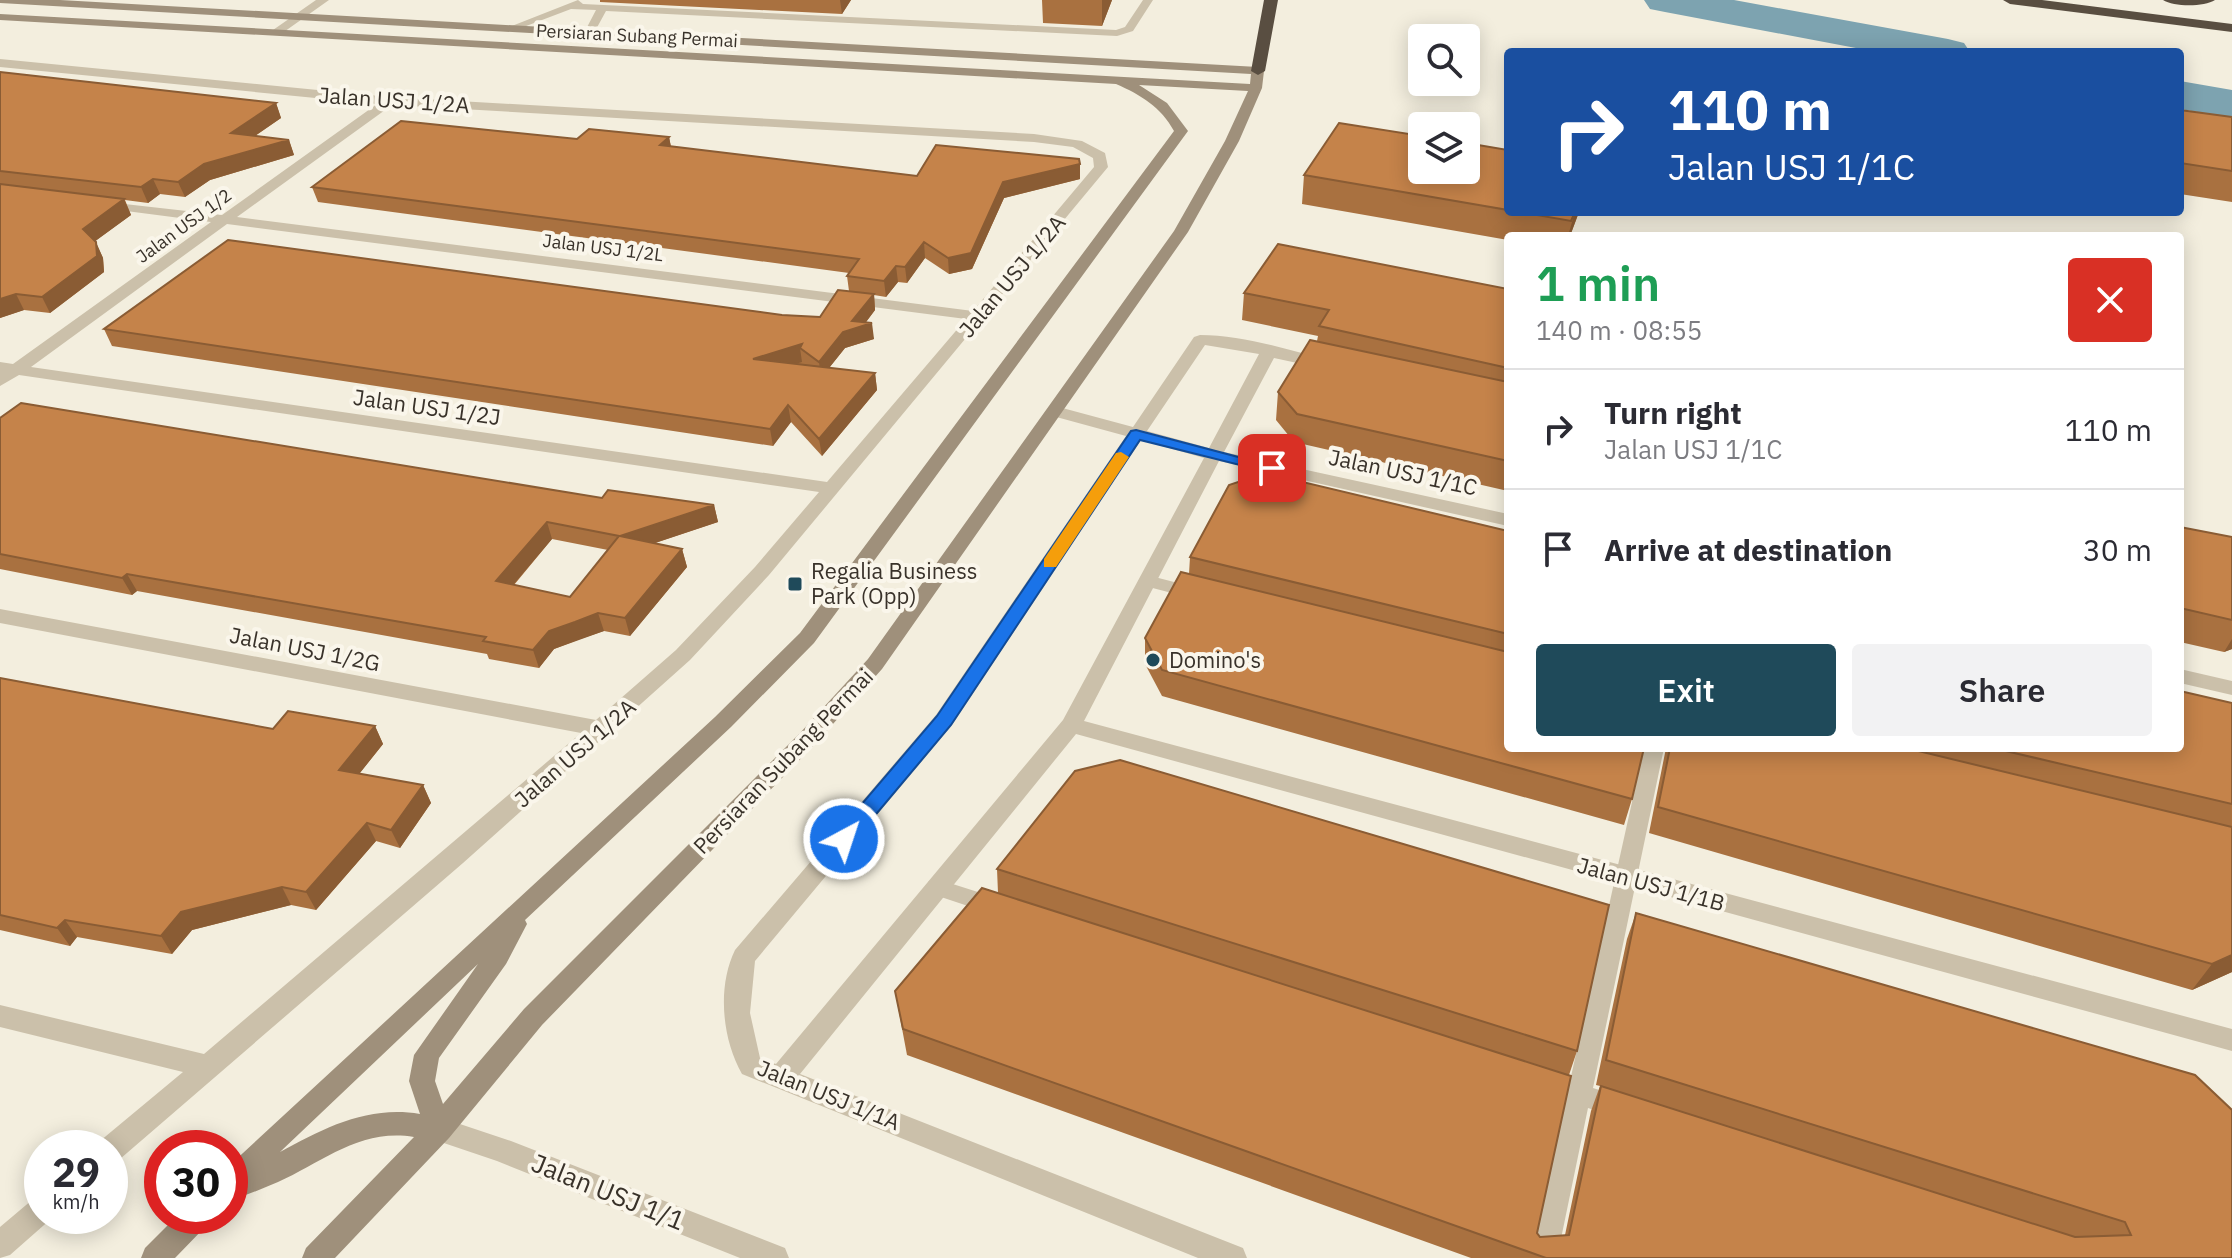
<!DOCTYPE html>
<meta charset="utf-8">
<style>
:root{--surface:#fff;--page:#f2f2f3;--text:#2b2b33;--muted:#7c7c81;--line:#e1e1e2;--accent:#1f4a5a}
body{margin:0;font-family:"IBM Plex Sans",sans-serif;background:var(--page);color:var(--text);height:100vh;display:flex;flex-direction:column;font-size:30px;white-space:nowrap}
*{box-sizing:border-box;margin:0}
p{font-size:26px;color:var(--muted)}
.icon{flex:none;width:44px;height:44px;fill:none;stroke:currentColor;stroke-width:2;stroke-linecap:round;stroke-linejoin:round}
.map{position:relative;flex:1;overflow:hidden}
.drawer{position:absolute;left:1504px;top:232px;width:680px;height:520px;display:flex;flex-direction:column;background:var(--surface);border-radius:8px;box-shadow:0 4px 20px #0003}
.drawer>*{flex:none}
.hud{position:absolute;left:1504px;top:48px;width:680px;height:168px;border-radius:8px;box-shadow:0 4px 20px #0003;background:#1a4fa0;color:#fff;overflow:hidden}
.controls{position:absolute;left:1408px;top:24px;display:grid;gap:16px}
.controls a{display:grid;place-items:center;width:72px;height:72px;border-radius:8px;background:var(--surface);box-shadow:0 4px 20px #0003;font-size:40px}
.speed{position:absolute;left:24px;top:1130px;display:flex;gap:16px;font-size:40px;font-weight:700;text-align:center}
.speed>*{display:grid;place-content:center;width:104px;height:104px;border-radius:50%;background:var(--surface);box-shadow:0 4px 20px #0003;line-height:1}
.speed small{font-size:20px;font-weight:400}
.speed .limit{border:12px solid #d22;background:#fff;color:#111}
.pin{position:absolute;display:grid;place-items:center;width:68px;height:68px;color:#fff;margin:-34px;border-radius:16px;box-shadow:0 4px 12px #0006}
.me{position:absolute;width:88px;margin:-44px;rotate:40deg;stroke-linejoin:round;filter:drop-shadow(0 0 6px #0008)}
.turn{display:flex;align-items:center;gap:28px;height:168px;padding:0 32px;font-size:36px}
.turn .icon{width:104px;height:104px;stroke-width:2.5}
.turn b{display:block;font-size:56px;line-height:68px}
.round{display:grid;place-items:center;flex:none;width:84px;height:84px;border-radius:8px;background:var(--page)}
.overview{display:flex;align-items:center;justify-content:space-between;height:136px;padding:0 32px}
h1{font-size:48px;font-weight:600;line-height:60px;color:#1e9e55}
.button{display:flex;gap:16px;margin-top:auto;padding:16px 32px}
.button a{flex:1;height:92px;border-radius:8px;background:var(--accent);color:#fff;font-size:32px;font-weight:600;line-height:92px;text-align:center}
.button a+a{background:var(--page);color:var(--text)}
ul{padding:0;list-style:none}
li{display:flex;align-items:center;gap:24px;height:120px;padding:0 32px;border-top:2px solid var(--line)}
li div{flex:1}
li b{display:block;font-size:30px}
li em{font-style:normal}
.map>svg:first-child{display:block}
</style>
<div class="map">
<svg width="2232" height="1258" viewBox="0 0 2232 1258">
<rect width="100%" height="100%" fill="#f3eede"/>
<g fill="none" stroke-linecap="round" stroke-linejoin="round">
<!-- river -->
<path fill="#7da3b0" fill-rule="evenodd" d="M 1644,0 L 1734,0 L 1948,39 L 1964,43 L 1970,52 L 1877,52 L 1665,12 L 1650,9 Z
M 2180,81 L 2232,90 L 2232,118 L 2180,109 Z"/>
<!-- service -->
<path fill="#cbc0aa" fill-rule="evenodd" d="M 578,0 L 583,4 L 1116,30 L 1125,27 L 1143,0 L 1153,0 L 1133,31 L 1117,36 L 606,11 L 594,33 L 589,36 L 584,33 L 596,10 L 571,9 L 513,31 L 504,29 Z
M 1147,575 L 1201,589 L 1204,593 L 1195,599 L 1141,585 L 1138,581 Z
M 1644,748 L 1664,748 L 1593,1088 L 1624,1098 L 1628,1106 L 1624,1114 L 1616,1117 L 1588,1108 L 1557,1258 L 1531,1258 L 1566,1100 L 1537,1090 L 1533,1083 L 1537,1076 L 1545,1073 L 1570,1081 Z
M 937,879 L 1003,900 L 1006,906 L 1003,912 L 995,915 L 929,893 L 926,887 L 929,881 Z"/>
<!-- minor -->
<path fill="#cbc0aa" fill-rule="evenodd" d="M 316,0 L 329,0 L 281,34 L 273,34 L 273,30 Z
M 0,59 L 389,97 L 1034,134 L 1082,141 L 1105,153 L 1108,167 L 769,575 L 690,660 L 463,863 L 120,1159 L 110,1162 L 110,1148 L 97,1148 L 100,1141 L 183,1072 L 0,1027 L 0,1005 L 204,1054 L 581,733 L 0,623 L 0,609 L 596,720 L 676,650 L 755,567 L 819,492 L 19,375 L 0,386 L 0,362 L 13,364 L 211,222 L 103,208 L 96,204 L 98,201 L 222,215 L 377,104 L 0,67 ZM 392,105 L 1034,142 L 1073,147 L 1093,158 L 1094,167 L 973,311 L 237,217 ZM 227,224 L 966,319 L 827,482 L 31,367 Z
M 1200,335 C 1243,335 1289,350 1331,361 L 1333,364 L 1325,369 L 1274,358 L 1224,452 L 1508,514 L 1508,526 L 1219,461 L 1084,721 L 2232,1029 L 2232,1051 L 1076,734 L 800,1074 L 1243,1248 L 1247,1258 L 1198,1258 L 742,1074 C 722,1039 717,987 735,950 L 936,715 L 1126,436 L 1049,415 L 1047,411 L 1055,406 L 1133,427 L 1194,337 ZM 1205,345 L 1259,354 L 1209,448 L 1147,431 ZM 1141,440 L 1204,458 L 1063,720 L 776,1064 L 760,1058 L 750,1013 L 755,961 L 952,725 Z
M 2180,669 L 2232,681 L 2232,695 L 2180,683 Z
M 439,1117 L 511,1141 L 785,1248 L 789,1258 L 740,1258 L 497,1161 L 429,1138 L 426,1129 L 429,1120 Z
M 42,1196 L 42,1216 L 53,1216 L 52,1218 L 10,1255 L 0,1258 L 0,1227 L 32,1200 Z"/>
<!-- secondary -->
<path fill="#9f907b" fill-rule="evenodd" d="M 0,0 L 60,0 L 1258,67 L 1264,71 L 1262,88 L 1239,141 L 1188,232 L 882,669 L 816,743 L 542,1025 L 449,1138 L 335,1258 L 302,1258 L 306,1248 L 414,1137 C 360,1128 323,1162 278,1182 C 262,1189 246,1195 230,1201 L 230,1165 L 715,717 L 800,633 L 1174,131 C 1161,107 1141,95 1116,84 L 0,20 L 0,14 L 1250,84 L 1251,74 L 0,3 ZM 1139,85 L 1248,91 L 1225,141 L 1174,231 L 868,659 L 800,733 L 524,1009 L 443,1104 L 435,1081 L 439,1058 L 506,964 L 527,924 L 525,920 L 731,727 L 814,643 L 1188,131 L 1167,103 ZM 478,964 L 414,1055 L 409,1081 L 420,1114 C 368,1105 324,1128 280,1152 Z
M 177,1216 L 211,1216 L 207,1225 L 175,1258 L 141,1258 L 145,1248 Z"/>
<!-- motorway -->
<path fill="#594e41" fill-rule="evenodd" d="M 1264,0 L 1278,0 L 1265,71 L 1258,75 L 1251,71 Z
M 2003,0 L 2042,0 L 2232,24 L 2232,32 L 2010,4 Z
M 2163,0 L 2215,0 C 2204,7 2174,7 2163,0 Z"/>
</g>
<!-- wall -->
<path fill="#a97140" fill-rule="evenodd" d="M 600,0 L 851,0 L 842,14 L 600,2 Z
M 1042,0 L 1112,0 L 1102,26 L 1043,23 Z
M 0,72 L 276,103 L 281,118 L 255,136 L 289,140 L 294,155 L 210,180 L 185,197 L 160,194 L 148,203 L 125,200 L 131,215 L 95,241 L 103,258 L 104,272 L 50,313 L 24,310 L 0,318 Z
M 2180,110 L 2232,117 L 2232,202 L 2180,194 Z
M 669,137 L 671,147 L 917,176 L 1080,179 L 1004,198 L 972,269 L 949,274 L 925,258 L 907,283 L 898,282 L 886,297 L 874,295 L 875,310 L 866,322 L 874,339 L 845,348 L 829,368 L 875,373 L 877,390 L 822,456 L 791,422 L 773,446 L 112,346 L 104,329 L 782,315 L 820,317 L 849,291 L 847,276 L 849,273 L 318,202 L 312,187 L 577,139 Z
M 1508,150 L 1508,212 L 1579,212 L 1570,236 L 1508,236 L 1508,240 L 1302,204 L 1304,175 Z
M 1508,289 L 1508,491 L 1294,442 L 1276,420 L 1278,392 L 1317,341 L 1318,336 L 1242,320 L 1244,293 Z
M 0,418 L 602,498 L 714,505 L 718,522 L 655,543 L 682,549 L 687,567 L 630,636 L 604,631 L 580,639 L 554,649 L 539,668 L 489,659 L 487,654 L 137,591 L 132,595 L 0,569 ZM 552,539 L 608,550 L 570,597 L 514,585 Z
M 2180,527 L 2232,537 L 2232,649 L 2224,652 L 2180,642 Z
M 1508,531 L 1508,748 L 1632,799 L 1624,825 L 1162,696 L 1145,664 L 1145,638 L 1189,574 L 1190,557 Z
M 0,678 L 273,729 L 375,726 L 383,744 L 359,774 L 423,785 L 431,803 L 400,848 L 376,841 L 316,910 L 291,905 L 192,930 L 172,954 L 77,937 L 70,946 L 0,930 Z
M 2232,703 L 2232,972 L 2192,990 L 1649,833 L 1666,748 L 2180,748 Z
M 997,869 L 1577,1051 L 1569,1075 L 1537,1233 L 1540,1237 L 1565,1235 L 1591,1111 L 1600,1086 L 1596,1085 L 1627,939 L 1636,913 L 2232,1258 L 1471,1258 L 907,1055 L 895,991 L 998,893 Z"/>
<!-- shaded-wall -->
<path fill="#8a5c34" d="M 840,0 L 851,0 L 842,14 Z
M 1102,0 L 1112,0 L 1102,26 Z
M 276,103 L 281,118 L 237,148 L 231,133 Z
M 669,137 L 672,152 L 660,145 Z
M 289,140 L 294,155 L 210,180 L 185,197 L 178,182 L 204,164 Z
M 1080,164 L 1080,179 L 1004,198 L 972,269 L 949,274 L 948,258 L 1003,182 Z
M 153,179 L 160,194 L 148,203 L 141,187 Z
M 124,199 L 131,215 L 90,245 L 83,229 Z
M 1575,212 L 1579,212 L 1570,236 L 1568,236 Z
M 96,242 L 103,258 L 104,272 L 50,313 L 42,297 Z
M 924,242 L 925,258 L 907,283 L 905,267 Z
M 896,266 L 898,282 L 886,297 L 884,281 Z
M 16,294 L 24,310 L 0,318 L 0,299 Z
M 874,294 L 875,310 L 863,326 L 872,323 L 874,339 L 845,348 L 821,378 L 819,362 Z
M 802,344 L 800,348 L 802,362 L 756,376 L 753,359 Z
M 875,373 L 877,390 L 822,456 L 819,439 Z
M 788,405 L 791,422 L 773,446 L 770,429 Z
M 714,505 L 718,522 L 625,553 L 620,536 Z
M 547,522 L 552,539 L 502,598 L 496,581 Z
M 682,549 L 687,567 L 630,636 L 625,618 Z
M 127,574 L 137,591 L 132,595 L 122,578 Z
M 598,613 L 604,631 L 554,649 L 539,668 L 533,650 L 549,631 Z
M 2232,639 L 2232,649 L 2224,652 Z
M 375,726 L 383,744 L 348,788 L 339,770 Z
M 423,785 L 431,803 L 400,848 L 391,830 Z
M 367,823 L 376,841 L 316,910 L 306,892 Z
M 282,887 L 291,905 L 192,930 L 172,954 L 161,936 L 181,912 Z
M 65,920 L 77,937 L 70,946 L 57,928 Z
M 2232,955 L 2232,972 L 2192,990 L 2212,964 Z"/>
<!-- building -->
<path fill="#c5834a" stroke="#8a5c34" stroke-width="2" fill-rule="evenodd" d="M 0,72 L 276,103 L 231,133 L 289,140 L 204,164 L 178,182 L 153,179 L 141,187 L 0,171 Z
M 2180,110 L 2232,117 L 2232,171 L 2180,163 Z
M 401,121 L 577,139 L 589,129 L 669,137 L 660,145 L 917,176 L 936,145 L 1079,159 L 1080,164 L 1003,182 L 971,253 L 948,258 L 924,242 L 905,267 L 896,266 L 884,281 L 847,276 L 859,259 L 312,187 Z
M 1339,123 L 1422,136 L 1422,170 L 1466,170 L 1466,143 L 1508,150 L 1508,210 L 1304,175 Z
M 0,184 L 124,199 L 83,229 L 96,242 L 97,256 L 42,297 L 16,294 L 0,299 Z
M 1520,212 L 1575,212 L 1571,221 Z
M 228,240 L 782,315 L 820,317 L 838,290 L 874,294 L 852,321 L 872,323 L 843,332 L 819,362 L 800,348 L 802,344 L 753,359 L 875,373 L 819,439 L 788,405 L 770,429 L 104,329 Z
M 1278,244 L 1508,289 L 1508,368 L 1319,326 L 1329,310 L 1244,293 Z
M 1310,340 L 1508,382 L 1508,461 L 1297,414 L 1278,392 Z
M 21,403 L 602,498 L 608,490 L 714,505 L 620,536 L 682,549 L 625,618 L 598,613 L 575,622 L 549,631 L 533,650 L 483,641 L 486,637 L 127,574 L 122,578 L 0,554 L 0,418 ZM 547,522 L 619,536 L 570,597 L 496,581 Z
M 1265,473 L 1508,531 L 1508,634 L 1190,557 L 1229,485 Z
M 2180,527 L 2232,537 L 2232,620 L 2180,608 Z
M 1181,572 L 1508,652 L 1508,748 L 1644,748 L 1632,799 L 1162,670 L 1145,638 Z
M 0,678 L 273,729 L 288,711 L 375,726 L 339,770 L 423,785 L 391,830 L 367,823 L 306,892 L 282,887 L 181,912 L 161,936 L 65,920 L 57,928 L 0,915 Z
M 2180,691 L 2232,703 L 2232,804 L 1993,748 L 2180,748 Z
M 1670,748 L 1906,748 L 2232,827 L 2232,955 L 2212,964 L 1658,807 Z
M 1120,760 L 1609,905 L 1577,1051 L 997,869 L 1075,771 Z
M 982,888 L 1571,1076 L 1537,1233 L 1540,1237 L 1569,1235 L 1601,1086 L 2075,1237 L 2131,1235 L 2125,1222 L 1606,1060 L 1636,913 L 2195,1075 L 2232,1110 L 2232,1258 L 1546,1258 L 903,1029 L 895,991 Z"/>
<!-- route -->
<path fill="#1a73e8" stroke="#114b97" stroke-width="2" d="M 1136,430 L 1280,468 L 1272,473 L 1140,440 L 951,725 L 851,844 L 837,844 L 834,839 L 837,833 L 937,716 L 1131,431 Z"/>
<!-- slow -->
<path fill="#f59e0b" d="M 1121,452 L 1129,457 L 1056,567 L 1044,567 L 1044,559 L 1116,453 Z"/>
<!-- markers -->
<g fill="#1f4a5a" stroke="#faf6eb" stroke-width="3">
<rect x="787" y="576" width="16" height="16" rx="4"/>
<circle cx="1153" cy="660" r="8"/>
</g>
<g text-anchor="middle" stroke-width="8" stroke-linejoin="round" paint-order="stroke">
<!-- far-street labels -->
<g font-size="18" fill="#39322a" stroke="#faf6eb">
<text transform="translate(637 36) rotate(3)" y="6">Persiaran Subang Permai</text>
<text transform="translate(184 226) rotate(-36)" y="6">Jalan USJ 1/2</text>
<text transform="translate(603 248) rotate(7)" y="6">Jalan USJ 1/2L</text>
</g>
<!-- street labels -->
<g font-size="22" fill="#39322a" stroke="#faf6eb">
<text transform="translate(394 100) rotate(4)" y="8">Jalan USJ 1/2A</text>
<text transform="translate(1012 276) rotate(-50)" y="8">Jalan USJ 1/2A</text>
<text transform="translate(427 407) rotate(8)" y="8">Jalan USJ 1/2J</text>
<text transform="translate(1403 472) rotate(12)" y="8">Jalan USJ 1/1C</text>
<text transform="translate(305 649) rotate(11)" y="8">Jalan USJ 1/2G</text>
<text transform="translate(575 753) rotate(-41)" y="8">Jalan USJ 1/2A</text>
<text transform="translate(783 761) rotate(-46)" y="8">Persiaran Subang Permai</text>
<text transform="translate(1651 884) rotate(15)" y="8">Jalan USJ 1/1B</text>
<text transform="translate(829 1095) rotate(22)" y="8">Jalan USJ 1/1A</text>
</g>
<!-- poi labels -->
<g font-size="22" fill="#39322a" stroke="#faf6eb" text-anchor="start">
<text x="811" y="579">Regalia Business<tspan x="811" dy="25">Park (Opp)</tspan></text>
<text x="1169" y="668">Domino's</text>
</g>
<!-- near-street labels -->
<g font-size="26" fill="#39322a" stroke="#faf6eb">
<text transform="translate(608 1192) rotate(22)" y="9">Jalan USJ 1/1</text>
</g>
</g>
</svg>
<div class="controls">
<a><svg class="icon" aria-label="search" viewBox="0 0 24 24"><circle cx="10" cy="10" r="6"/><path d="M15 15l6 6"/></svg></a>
<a><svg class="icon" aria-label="layers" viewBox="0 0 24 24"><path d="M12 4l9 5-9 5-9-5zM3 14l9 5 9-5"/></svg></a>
</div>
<div class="speed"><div>29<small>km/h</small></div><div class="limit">30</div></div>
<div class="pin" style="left:1272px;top:468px;background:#d93025"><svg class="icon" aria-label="arrive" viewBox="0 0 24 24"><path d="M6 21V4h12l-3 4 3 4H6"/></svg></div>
<svg class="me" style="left:844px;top:839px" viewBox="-20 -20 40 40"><circle r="17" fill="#1a73e8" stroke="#fff" stroke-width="3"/><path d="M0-11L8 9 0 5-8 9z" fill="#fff"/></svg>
<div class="hud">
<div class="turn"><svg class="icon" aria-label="right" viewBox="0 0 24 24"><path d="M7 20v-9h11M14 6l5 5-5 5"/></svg><div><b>110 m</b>Jalan USJ 1/1C</div></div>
</div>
<section class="drawer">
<div class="overview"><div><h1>1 min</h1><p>140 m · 08:55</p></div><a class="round" style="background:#d93025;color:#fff"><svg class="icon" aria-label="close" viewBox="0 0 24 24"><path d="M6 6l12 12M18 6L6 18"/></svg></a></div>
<ul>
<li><svg class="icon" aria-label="right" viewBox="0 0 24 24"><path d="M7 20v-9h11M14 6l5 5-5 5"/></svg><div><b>Turn right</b><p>Jalan USJ 1/1C</p></div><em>110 m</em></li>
<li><svg class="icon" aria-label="arrive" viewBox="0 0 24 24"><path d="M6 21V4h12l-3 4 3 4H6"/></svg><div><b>Arrive at destination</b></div><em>30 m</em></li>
</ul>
<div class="button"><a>Exit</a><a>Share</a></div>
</section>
</div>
